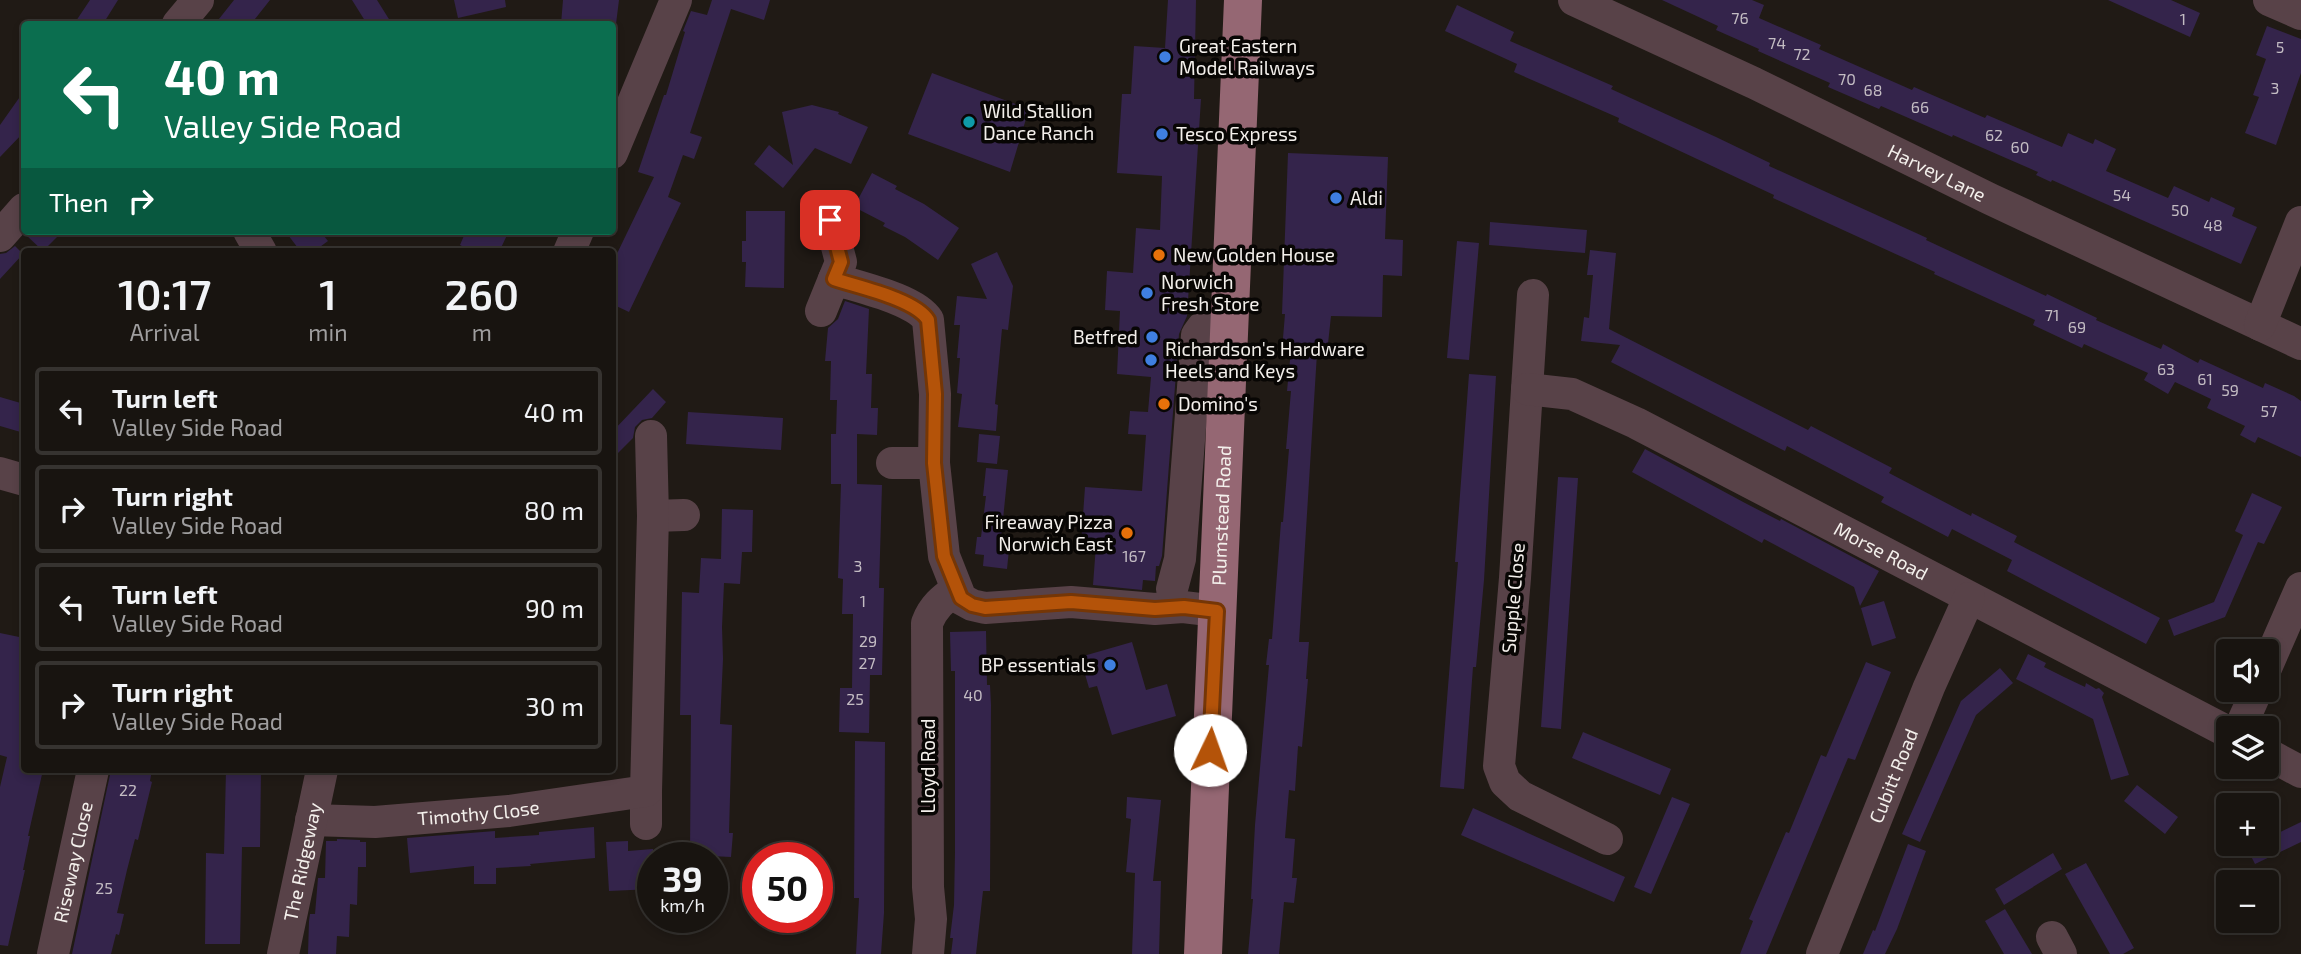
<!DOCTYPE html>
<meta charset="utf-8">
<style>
:root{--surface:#181410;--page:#25211e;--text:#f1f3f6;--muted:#9f9e9f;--line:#363330}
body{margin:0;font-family:"Exo 2",sans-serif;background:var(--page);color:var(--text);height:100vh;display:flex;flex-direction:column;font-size:26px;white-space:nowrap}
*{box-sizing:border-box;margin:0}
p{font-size:23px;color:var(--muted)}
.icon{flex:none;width:38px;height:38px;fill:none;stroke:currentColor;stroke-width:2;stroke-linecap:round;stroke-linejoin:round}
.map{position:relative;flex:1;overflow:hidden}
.side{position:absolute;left:21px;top:248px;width:595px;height:525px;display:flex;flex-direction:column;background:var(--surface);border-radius:7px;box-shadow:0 4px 10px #0003,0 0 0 2px var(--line)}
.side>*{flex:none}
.banner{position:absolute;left:21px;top:21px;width:595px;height:214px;border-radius:7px;box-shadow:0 4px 10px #0003,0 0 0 2px var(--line);background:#0b6e4f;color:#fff;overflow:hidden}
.tools{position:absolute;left:2216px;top:639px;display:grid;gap:14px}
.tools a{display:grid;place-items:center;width:63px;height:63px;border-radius:7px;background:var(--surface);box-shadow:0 4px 10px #0003,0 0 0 2px var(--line);font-size:35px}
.speed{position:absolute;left:637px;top:842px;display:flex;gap:14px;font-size:35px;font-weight:700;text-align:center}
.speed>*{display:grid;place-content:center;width:91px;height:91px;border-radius:50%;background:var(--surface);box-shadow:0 4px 10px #0003,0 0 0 2px var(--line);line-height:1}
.speed small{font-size:18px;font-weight:400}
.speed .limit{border:10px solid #d22;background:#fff;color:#111}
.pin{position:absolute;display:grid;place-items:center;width:60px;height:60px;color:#fff;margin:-30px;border-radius:14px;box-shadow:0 4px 10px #0006}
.me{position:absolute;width:77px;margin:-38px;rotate:3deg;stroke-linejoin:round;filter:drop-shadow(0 0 5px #0008)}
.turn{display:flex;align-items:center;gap:24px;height:147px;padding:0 28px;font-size:32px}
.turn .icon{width:91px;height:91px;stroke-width:2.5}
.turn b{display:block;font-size:49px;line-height:60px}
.then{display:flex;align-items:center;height:66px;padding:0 28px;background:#0003;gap:14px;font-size:26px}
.eta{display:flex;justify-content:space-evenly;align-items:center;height:119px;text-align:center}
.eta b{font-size:42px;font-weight:600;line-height:49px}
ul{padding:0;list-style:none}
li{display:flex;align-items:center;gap:21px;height:88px;margin:0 14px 10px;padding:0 14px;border:4px solid var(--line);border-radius:7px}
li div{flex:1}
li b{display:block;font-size:26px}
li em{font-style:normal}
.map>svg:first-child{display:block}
</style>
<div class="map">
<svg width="2301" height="954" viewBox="0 0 2301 954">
<rect width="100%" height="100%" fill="#201a15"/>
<!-- building -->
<path fill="#34244b" d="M 90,0 L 118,0 L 103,24 L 74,24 Z
M 234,0 L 270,0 L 251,24 L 215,24 Z
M 352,0 L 377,0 L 392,24 L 367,24 Z
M 454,0 L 505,0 L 506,7 L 458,18 Z
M 563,0 L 619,0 L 616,24 L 561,24 Z
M 712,0 L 770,0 L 764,20 L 731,9 L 690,133 L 702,137 L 694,159 L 683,155 L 668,197 L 681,203 L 629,312 L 612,304 L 612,264 L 654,177 L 638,172 L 664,95 L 666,95 L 685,32 L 683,31 L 691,11 L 707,15 Z
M 1168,0 L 1196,0 L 1194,99 L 1201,99 L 1187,316 L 1179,334 L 1162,556 L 1159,566 L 1156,566 L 1155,581 L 1143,580 L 1142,590 L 1093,585 L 1096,545 L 1081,544 L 1085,487 L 1142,491 L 1146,435 L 1128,434 L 1130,411 L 1148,412 L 1151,377 L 1117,374 L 1120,311 L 1105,310 L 1107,271 L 1133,273 L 1136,228 L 1160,230 L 1162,176 L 1117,173 L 1122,94 L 1131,94 L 1134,46 L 1165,48 Z
M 1662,0 L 1752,0 L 1764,5 L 1759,18 L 1821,45 L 1819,49 L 1912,90 L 1914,87 L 1985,118 L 1987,115 L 2062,147 L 2068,133 L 2093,144 L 2095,139 L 2116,149 L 2106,171 L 2168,198 L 2174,186 L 2209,202 L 2211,197 L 2235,208 L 2232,216 L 2257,227 L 2241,264 L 2052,180 L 2051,182 L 2036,175 L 2038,172 L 1953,135 L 1952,137 L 1881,106 L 1879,109 L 1828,87 L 1830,83 L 1758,51 L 1759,49 L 1716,30 L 1718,26 Z
M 2108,0 L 2171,0 L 2200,13 L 2190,37 Z
M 1457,5 L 1514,32 L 1510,41 L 1613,86 L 1611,89 L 1716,137 L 1770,163 L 1769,166 L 1927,238 L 1926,240 L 2046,296 L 2047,294 L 2097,318 L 2096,320 L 2161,349 L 2163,344 L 2198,363 L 2200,359 L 2263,388 L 2265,383 L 2294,396 L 2301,401 L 2301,457 L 2258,437 L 2255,443 L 2240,435 L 2245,426 L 2207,408 L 2211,399 L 2175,382 L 2168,394 L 2144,380 L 2148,373 L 2084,344 L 2082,348 L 2033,325 L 2035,320 L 1934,274 L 1935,272 L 1773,198 L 1774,195 L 1618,122 L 1619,118 L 1514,72 L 1517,64 L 1445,31 Z
M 2267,26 L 2301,39 L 2301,73 L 2276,145 L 2245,133 L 2259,97 L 2253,95 L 2266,59 L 2256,55 Z
M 932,73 L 1029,109 L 1010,172 L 908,134 Z
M 24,91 L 24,132 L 0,157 L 0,125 Z
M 812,105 L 839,112 L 838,114 L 868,127 L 851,164 L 815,148 L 783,188 L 754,164 L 769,145 L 793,165 L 782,112 Z
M 1288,153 L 1388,157 L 1385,239 L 1403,240 L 1402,276 L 1383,275 L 1382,317 L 1331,316 L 1327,353 L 1317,353 L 1299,642 L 1309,642 L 1306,679 L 1308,679 L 1302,747 L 1298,746 L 1295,791 L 1289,790 L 1285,838 L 1295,839 L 1292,878 L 1297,878 L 1294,903 L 1284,902 L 1279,954 L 1248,954 L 1253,899 L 1251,899 L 1255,825 L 1269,665 L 1266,665 L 1269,639 L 1272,639 L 1281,522 L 1283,522 L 1289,449 L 1286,449 L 1291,391 L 1287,391 L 1291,350 L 1282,350 L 1285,314 L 1282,314 Z
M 872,173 L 897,186 L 895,189 L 924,204 L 959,228 L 938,260 L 905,237 L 883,226 L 885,223 L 854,207 Z
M 746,211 L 785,211 L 784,288 L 745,287 L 746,262 L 742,262 L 742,241 L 746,241 Z
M 1490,222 L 1587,230 L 1585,253 L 1489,245 Z
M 29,231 L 63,231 L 43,251 L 26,235 Z
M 285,231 L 320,231 L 328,241 L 313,252 L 301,252 Z
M 466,231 L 509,231 L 499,252 L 474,252 L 460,245 Z
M 1457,241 L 1479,243 L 1469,360 L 1447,358 Z
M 15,246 L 23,254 L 0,279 L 0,254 L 6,253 Z
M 1590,250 L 1616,253 L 1609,329 L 1808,430 L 1811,426 L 1892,468 L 1889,473 L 1971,516 L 1972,513 L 2017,536 L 2014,542 L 2160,618 L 2146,644 L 2007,571 L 2012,560 L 1952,529 L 1948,537 L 1881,502 L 1884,497 L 1810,458 L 1787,446 L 1785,451 L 1611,362 L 1620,345 L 1581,341 L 1584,317 L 1589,318 L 1591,296 L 1593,275 L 1587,275 Z
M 997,252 L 1013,286 L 1008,330 L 1002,329 L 995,404 L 998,405 L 996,431 L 958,427 L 962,394 L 957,393 L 960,358 L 957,358 L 960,325 L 954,325 L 957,296 L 987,299 L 971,264 Z
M 845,301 L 869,309 L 866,374 L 872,374 L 871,408 L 878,408 L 877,435 L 857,434 L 857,484 L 882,485 L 879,588 L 884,588 L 882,675 L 870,675 L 869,733 L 839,732 L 840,688 L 852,688 L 853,614 L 842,614 L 843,579 L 838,578 L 841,484 L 831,484 L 831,434 L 836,434 L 837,400 L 830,400 L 831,361 L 825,361 L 828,328 L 838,319 Z
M 1469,374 L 1496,376 L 1484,580 L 1476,667 L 1473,667 L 1464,789 L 1440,787 L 1458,562 L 1455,562 Z
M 653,389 L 666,402 L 652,418 L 642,420 L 635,427 L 633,438 L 612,459 L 612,432 Z
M 0,397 L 24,404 L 24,433 L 0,426 Z
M 688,412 L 783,418 L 781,450 L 686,444 Z
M 979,434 L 1000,436 L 997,464 L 977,462 Z
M 1645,449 L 1745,503 L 1780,521 L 1781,519 L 1879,571 L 1860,606 L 1854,587 L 1764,539 L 1762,543 L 1632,472 Z
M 986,468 L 1008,470 L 1001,539 L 1010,540 L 1007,569 L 983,566 L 984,555 L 975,554 L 977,537 L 981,537 L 986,496 L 983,496 Z
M 1558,477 L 1578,478 L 1561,729 L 1541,727 Z
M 2252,493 L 2282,507 L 2264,544 L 2258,542 L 2225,617 L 2174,636 L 2168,620 L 2214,602 L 2243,535 L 2235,531 Z
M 722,509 L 753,510 L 752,552 L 742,552 L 740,584 L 724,583 L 722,627 L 723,659 L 720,724 L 732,725 L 729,833 L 733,833 L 731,857 L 690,855 L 691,715 L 680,715 L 682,592 L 699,593 L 701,558 L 721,559 Z
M 1884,601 L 1896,638 L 1872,646 L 1861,608 Z
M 986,631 L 987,685 L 990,685 L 991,705 L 990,891 L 983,891 L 976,954 L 951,954 L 953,938 L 950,938 L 954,905 L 955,852 L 955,671 L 951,671 L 950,632 Z
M 0,633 L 24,638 L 24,717 L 20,736 L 24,737 L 24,770 L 43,770 L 28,836 L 30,836 L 23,870 L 25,870 L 8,946 L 0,945 L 0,787 L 7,757 L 0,755 Z
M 1132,642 L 1146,690 L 1167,684 L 1176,716 L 1112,735 L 1097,686 L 1089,688 L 1080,657 Z
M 2028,654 L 2046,663 L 2044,667 L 2064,677 L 2085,687 L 2086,683 L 2096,689 L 2099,688 L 2104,693 L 2102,697 L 2129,775 L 2111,780 L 2093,719 L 2016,679 Z
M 1866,662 L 1891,672 L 1855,760 L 1848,758 L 1766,954 L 1740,954 L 1753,921 L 1749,919 L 1786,832 L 1789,833 L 1821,755 L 1826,757 Z
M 2000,668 L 2013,683 L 1976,715 L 1920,842 L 1902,834 L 1961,701 Z
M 1583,732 L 1671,769 L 1660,795 L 1572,758 Z
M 855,741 L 885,742 L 884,913 L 881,954 L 856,954 L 859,898 L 854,898 Z
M 111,770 L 152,770 L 150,781 L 152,782 L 138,840 L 135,839 L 127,870 L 117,913 L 124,914 L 119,935 L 116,934 L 111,954 L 72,954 Z
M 226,770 L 261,770 L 260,847 L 242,847 L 240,944 L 205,944 L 206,853 L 224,854 Z
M 2137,785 L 2178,817 L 2165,834 L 2124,801 Z
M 1127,797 L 1161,800 L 1153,881 L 1161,881 L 1159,954 L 1132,954 L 1135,873 L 1126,872 L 1131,819 L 1126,818 Z
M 1672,797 L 1690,804 L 1651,894 L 1634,887 Z
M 1473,808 L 1625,877 L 1614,902 L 1461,835 Z
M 2301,822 L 2301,842 L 2255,864 L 2247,848 L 2256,844 L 2266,844 L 2266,839 Z
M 594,827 L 595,858 L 530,864 L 531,866 L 496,868 L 496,884 L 474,884 L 474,866 L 410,873 L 407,838 L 495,831 L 495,838 L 539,835 L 539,832 Z
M 337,839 L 360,840 L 360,842 L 366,842 L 366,867 L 358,867 L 357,905 L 350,904 L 349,937 L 337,936 L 336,954 L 308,954 L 309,921 L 310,914 L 315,914 L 318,878 L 325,878 L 326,841 L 337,841 Z
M 628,841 L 628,851 L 653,849 L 653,889 L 609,891 L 606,842 Z
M 1908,844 L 1926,851 L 1897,929 L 1885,954 L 1863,954 L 1873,930 L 1875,931 Z
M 2053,853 L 2062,869 L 2004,905 L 1995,889 Z
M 2086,863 L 2134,948 L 2123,954 L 2110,954 L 2065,874 Z
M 2005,909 L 2032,954 L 2004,954 L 1985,921 Z"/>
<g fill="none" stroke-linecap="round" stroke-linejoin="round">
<!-- minor -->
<g stroke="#584248" stroke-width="32">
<path id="s1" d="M 1574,0 L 1754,83 L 1990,199 L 2301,344"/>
<path d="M 2269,0 L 2301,14"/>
<path d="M 178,24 L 198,0"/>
<path d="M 612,153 L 676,0"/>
<path d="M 830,220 L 841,262 L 834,279"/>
<path d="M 249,231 L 261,252"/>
<path d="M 0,236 L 24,209"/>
<path d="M 569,252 L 578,231"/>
<path d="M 1533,295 L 1515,578 L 1499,766 L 1505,782 L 1520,796 L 1607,839"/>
<path d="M 821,311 L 834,279 C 858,287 915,299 928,320 L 935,394 L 934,463 L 944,556 L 961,599 L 972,605 L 985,608 L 1071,602 L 1155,609 L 1183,607 L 1217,611"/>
<path d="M 2260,325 L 2301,222"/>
<path id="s2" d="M 1527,389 L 1572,394 L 1636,423 L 2228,732"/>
<path d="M 892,463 L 934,463"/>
<path d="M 0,473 L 24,480"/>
<path d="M 653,516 L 684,515"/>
<path d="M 1172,589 L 1180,559 L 1197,335 L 1202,328 L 1231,330"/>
<path d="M 2266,668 L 2301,588"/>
<path d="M 2240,728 L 2257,690"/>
<path d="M 2266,753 L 2301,772"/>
<path d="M 646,791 L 646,824"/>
<path id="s3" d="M 311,820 L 375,822 L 509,811 L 646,791 L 653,516 L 651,436"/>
<path d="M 2052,937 L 2061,954"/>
<path id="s4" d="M 53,954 L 93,770"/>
<path id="s5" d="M 283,954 L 322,770"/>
<path d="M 928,954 L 931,919 L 928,887 L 927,623 C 933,607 943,599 956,590"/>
<path id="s6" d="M 1822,954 L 1929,687 L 1969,598"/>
</g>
<!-- major -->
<path stroke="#956773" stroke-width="38" id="s7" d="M 1203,954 L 1243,0"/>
</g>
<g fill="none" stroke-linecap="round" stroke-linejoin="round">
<!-- route casing -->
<g stroke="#753606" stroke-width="18">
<path id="route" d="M 830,220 L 841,262 L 834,279 C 858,287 915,299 928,320 L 935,394 L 934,463 L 944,556 L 961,598 L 972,605 L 985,608 L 1071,602 L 1155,609 L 1184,607 L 1217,611 L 1210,750"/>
</g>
<!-- route -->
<use href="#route" stroke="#b45309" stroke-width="12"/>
</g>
<!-- markers -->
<g fill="#3f7fe0" stroke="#080604" stroke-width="2.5">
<circle cx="1165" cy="57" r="7"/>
<circle cx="1162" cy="134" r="7"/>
<circle cx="1336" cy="198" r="7"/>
<circle cx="1147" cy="293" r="7"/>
<circle cx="1152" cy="337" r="7"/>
<circle cx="1151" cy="360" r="7"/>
<circle cx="1110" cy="665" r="7"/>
</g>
<circle fill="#0f9aa8" stroke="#080604" stroke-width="2.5" cx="969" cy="122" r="7"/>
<g fill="#e8710a" stroke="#080604" stroke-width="2.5">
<circle cx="1159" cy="255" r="7"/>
<circle cx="1164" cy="404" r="7"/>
<circle cx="1127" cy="533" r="7"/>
</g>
<g text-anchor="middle" stroke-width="7" stroke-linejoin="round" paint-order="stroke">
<!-- number labels -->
<g font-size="16" fill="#c3bcc3">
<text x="1740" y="24">76</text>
<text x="2183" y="25">1</text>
<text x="1777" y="49">74</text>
<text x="2280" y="53">5</text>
<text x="1802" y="60">72</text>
<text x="1847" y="85">70</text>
<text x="2275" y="94">3</text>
<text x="1873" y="96">68</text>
<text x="1920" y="113">66</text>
<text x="1994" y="141">62</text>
<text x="2020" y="153">60</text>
<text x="2122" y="201">54</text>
<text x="2180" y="216">50</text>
<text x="2213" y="231">48</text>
<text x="2052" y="321">71</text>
<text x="2077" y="333">69</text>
<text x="2166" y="375">63</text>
<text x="2205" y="385">61</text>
<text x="2230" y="396">59</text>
<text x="2269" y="417">57</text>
<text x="1134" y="562">167</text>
<text x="858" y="572">3</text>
<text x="863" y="607">1</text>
<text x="868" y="647">29</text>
<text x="867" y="669">27</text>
<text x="973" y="701">40</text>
<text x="855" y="705">25</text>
<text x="128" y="796">22</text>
<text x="104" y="894">25</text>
</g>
<!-- poi labels -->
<g font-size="19" fill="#f3efeb" stroke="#080604" text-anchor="start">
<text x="1179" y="53">Great Eastern<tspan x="1179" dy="22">Model Railways</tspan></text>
<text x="983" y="118">Wild Stallion<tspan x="983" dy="22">Dance Ranch</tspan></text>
<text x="1176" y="141">Tesco Express</text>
<text x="1350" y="205">Aldi</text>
<text x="1173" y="262">New Golden House</text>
<text x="1161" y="289">Norwich<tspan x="1161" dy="22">Fresh Store</tspan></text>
<text x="1138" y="344" text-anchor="end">Betfred</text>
<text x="1165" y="356">Richardson's Hardware<tspan x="1165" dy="22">Heels and Keys</tspan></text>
<text x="1178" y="411">Domino's</text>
<text x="1113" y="529" text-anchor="end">Fireaway Pizza<tspan x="1113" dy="22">Norwich East</tspan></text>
<text x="1096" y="672" text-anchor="end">BP essentials</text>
</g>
<!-- street labels -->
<g font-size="19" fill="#f3efeb" stroke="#080604">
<text dy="7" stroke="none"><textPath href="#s1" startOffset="402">Harvey Lane</textPath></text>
<text dy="7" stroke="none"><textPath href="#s7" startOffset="439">Plumstead Road</textPath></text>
<text dy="7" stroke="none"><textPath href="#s2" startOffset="392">Morse Road</textPath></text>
<text transform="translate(1513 598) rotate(-85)" y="7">Supple Close</text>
<text transform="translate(928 766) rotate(-90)" y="7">Lloyd Road</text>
<text dy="7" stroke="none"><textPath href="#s6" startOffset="192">Cubitt Road</textPath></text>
<text dy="7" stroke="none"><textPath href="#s3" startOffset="168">Timothy Close</textPath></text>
<text dy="7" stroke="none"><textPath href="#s4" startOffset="94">Riseway Close</textPath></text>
<text dy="7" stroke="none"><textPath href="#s5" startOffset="94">The Ridgeway</textPath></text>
</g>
</g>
</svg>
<div class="tools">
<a><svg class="icon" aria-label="sound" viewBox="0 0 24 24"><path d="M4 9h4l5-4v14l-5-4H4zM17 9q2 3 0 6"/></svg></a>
<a><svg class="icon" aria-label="layers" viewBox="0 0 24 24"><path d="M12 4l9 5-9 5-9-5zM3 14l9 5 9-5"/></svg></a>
<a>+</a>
<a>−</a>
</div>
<div class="speed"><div>39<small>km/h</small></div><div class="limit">50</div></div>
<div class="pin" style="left:830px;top:220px;background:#d93025"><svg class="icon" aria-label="arrive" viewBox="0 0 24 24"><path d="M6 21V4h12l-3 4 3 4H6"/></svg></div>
<svg class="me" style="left:1210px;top:750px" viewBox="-20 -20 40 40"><circle r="19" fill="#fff"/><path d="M0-13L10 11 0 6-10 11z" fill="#b45309"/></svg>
<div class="banner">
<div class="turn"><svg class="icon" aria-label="left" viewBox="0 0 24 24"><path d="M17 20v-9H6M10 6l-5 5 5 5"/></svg><div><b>40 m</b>Valley Side Road</div></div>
<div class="then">Then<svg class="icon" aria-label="right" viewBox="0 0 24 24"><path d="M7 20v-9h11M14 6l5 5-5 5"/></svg></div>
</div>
<section class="side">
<div class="eta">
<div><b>10:17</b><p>Arrival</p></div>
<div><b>1</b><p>min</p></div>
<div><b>260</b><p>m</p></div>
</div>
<ul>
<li><svg class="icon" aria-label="left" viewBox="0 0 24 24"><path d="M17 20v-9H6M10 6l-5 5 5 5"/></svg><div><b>Turn left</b><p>Valley Side Road</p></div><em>40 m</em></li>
<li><svg class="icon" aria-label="right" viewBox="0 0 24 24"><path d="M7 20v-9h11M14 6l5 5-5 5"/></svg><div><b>Turn right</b><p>Valley Side Road</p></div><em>80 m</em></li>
<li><svg class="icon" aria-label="left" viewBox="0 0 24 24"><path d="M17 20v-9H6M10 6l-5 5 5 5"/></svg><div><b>Turn left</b><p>Valley Side Road</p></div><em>90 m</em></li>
<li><svg class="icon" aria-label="right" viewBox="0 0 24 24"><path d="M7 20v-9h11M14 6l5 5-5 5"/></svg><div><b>Turn right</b><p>Valley Side Road</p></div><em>30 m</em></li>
</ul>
</section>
</div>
